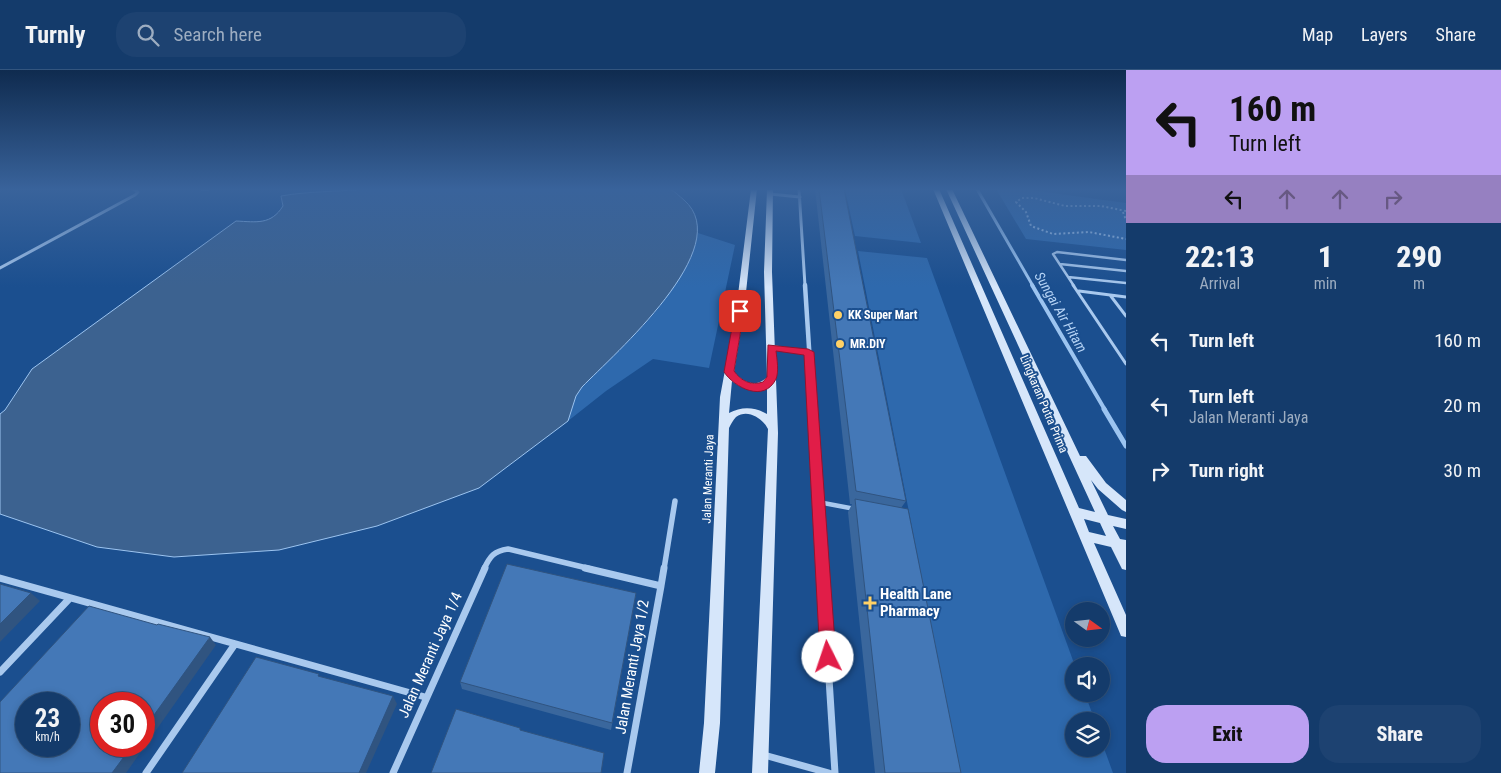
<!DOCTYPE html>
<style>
:root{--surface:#143b6b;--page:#1d4271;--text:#f1f3f6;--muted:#9dadc1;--line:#33557e;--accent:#bca0f2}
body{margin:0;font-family:"Roboto Condensed",sans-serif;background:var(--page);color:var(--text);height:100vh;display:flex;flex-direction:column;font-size:19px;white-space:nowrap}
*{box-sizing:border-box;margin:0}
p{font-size:16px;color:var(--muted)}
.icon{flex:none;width:28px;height:28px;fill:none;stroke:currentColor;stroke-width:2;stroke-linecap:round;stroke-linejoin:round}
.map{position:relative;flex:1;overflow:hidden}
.sheet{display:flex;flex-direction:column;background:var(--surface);width:375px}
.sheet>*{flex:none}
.guide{background:#bca0f2;color:#111;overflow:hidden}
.needle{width:32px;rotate:105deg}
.fabs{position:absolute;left:1065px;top:532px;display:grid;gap:10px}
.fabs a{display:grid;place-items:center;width:45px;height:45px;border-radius:50%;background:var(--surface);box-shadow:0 2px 8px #0003,0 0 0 1px var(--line);font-size:25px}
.speed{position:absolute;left:15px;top:622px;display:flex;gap:10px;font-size:25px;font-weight:700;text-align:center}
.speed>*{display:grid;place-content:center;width:65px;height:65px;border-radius:50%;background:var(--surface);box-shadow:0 2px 8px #0003,0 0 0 1px var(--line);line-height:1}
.speed small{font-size:12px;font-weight:400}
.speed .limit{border:8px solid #d22;background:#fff;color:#111}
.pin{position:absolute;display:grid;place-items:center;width:42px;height:42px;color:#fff;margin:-21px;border-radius:10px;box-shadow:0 2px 8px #0006}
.me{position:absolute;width:55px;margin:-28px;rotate:356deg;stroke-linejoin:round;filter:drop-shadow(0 0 4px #0008)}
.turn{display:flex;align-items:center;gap:18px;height:105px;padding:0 20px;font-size:22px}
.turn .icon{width:65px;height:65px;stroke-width:2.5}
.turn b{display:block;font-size:35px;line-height:42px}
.lanes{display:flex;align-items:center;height:48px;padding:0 20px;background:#0003;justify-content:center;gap:25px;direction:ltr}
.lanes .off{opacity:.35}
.eta{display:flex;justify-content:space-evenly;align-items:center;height:85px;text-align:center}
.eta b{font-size:30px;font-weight:800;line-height:35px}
.action{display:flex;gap:10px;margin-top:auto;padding:10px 20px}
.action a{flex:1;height:58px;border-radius:20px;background:var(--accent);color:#111;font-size:20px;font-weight:800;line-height:58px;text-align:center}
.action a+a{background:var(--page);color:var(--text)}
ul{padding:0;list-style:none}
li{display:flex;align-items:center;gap:15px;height:65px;padding:0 20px}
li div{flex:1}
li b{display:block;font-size:19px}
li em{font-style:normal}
header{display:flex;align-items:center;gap:30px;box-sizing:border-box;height:70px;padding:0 25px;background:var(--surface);border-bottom:1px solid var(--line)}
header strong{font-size:24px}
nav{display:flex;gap:28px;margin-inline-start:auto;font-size:18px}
.search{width:350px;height:45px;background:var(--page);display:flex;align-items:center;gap:12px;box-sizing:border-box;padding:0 18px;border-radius:20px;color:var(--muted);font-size:19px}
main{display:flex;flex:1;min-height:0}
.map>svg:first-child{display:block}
</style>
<header>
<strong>Turnly</strong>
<div class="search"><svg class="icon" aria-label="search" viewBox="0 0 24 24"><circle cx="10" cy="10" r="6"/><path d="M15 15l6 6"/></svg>Search here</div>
<nav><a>Map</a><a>Layers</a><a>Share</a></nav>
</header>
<main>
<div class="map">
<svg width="1126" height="703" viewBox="0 0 1126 703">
<rect width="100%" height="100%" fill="#1b4f8f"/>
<!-- green -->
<path fill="#2e69ad" d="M 845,119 L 901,119 L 921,173 L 855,166 Z
M 996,119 L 1023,119 L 1126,133 L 1126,180 L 1026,169 Z
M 698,163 L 735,175 L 709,298 L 653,289 L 606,321 L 568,351 L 576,326 L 582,317 C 626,272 683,227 698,163 Z
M 858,181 L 927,188 L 1075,596 L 1074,624 L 1085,624 L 1095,651 L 1074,651 L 1074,679 L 1101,679 L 1101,670 L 1113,703 L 960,703 Z"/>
<!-- water -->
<path fill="#3c6290" stroke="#9cc4f0" d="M 364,119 L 669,119 C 675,121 679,126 684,130 C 738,177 614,284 582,317 L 576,326 L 568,351 L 479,418 L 377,456 L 279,480 L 174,487 L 97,477 L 0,444 L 0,344 L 5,340 L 32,299 L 236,151 C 257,152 271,155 283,136 L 281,126 C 309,121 336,122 364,119 Z"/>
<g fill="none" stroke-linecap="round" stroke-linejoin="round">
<!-- stream-far2 -->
<path stroke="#9cc4f0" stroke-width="3" d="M 977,119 L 1033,216"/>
<!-- stream-far1 -->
<path stroke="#9cc4f0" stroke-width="4" d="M 1032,215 L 1105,340"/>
<!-- stream -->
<path stroke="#9cc4f0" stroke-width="5" d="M 1104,339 L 1126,376"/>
<!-- path -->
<path stroke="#a9c9ee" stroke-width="2" stroke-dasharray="2 2.5" stroke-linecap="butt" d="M 1126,141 L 1101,136 L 1065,136 L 1034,128 L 1022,128 L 1016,132 L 1026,142 L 1031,156 L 1053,164 L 1089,162 L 1126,169
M 1123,142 L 1126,150"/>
<!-- lane-far2 -->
<path stroke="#a9c9ee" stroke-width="2.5" d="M 1060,194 L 1126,201
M 1068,207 L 1126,213
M 1074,216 L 1053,184 L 1057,182 L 1126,190"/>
<!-- lane-far1 -->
<path stroke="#a9c9ee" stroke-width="3" d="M 1073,215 L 1126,294
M 1079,221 L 1126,227
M 1110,225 L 1126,246"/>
<!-- lane -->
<path stroke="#a9c9ee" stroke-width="4.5" d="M 818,432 L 855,439"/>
<!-- street-far3 -->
<path stroke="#a9c9ee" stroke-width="3" d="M 202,119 L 208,119
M 799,119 L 805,216
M 770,124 L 800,127
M 0,198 L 135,125 L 138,122 L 133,119"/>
<!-- street-far2 -->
<path stroke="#a9c9ee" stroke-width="4.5" d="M 805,215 L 813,340
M 771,277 L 808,283"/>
<!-- street-far1 -->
<path stroke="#a9c9ee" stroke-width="5.5" d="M 813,339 L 822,499
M 484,499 C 490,486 494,481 508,479 L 591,499
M 664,499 L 675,431"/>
<!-- street -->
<path stroke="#a9c9ee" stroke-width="7" d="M 585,498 L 661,516 L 627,703
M 822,498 L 835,703
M 0,508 L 425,627
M 661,516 L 664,498
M 0,602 L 70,528
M 764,685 L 829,703
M 146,703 L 235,574
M 393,703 L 485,498"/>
<!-- secondary -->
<path fill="#d6e6fa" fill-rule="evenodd" d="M 751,119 L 757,119 L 744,241 L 734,302 C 743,312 756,319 767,307 L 764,202 L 767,119 L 773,119 L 772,202 L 778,363 L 768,703 L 752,703 L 768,359 C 763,349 748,338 736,347 C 733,350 731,354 729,358 L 720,653 L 715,703 L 699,703 L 704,653 L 720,327 L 736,241 ZM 732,311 C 743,320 754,322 767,317 L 767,344 C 755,337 742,336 729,343 Z
M 933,119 L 939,119 L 1079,438 L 1095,442 L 946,119 L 952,119 L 1080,386 L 1086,386 L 1106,413 L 1126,430 L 1126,442 L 1122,440 L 1098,419 L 1091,410 L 1108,445 L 1126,449 L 1126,459 L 1113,456 L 1120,469 L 1126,470 L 1126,500 L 1122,499 L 1111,477 L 1094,473 L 1126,545 L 1126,567 L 1121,566 L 1119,561 ZM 1084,449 L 1100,453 L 1106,466 L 1089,462 Z"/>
</g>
<!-- wall -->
<path fill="#3a679d" d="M 815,119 L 844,119 L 906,431 L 901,438 L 961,703 L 875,703 L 848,442 L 852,434 L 850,434 Z
M 636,523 L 611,660 L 462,619 L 460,612 Z"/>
<!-- shaded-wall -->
<path fill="#305480" d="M 31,523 L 40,531 L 0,572 L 0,554 Z
M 210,567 L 216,575 L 126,703 L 112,703 L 132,676 L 144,676 L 144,659 Z
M 393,626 L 397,634 L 366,703 L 359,703 Z"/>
<!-- building -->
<path fill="#4478b7" stroke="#305480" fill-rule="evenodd" d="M 819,119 L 844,119 L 906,431 L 856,421 Z
M 855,429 L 908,439 L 961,703 L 885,703 Z
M 507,494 L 636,523 L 612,653 L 460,612 Z
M 0,514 L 31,523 L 0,554 Z
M 89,536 L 157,555 L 158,554 L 210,567 L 144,659 L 144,634 L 101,634 L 101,676 L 132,676 L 112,703 L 0,703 L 0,632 ZM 26,634 L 69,634 L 69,676 L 26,676 Z
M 256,587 L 319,604 L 318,606 L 393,626 L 359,703 L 182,703 Z
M 456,639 L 520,658 L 520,660 L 604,683 L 601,703 L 431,703 Z"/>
<!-- sky -->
<linearGradient id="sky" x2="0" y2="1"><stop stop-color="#0f2b4f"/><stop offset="0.55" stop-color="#39639b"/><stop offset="1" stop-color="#39639b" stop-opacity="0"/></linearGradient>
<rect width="1126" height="217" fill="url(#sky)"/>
<!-- route -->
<path fill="#e11d48" stroke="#92132f" d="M 740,238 L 744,241 L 734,301 C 741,311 751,316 763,312 L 767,307 L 768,275 L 808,279 L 814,282 L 836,587 L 833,592 L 828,594 L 822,592 L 820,587 L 804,285 L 776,281 C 777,289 779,302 776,309 C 764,333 735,318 724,302 L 735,241 Z"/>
<!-- markers -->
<g fill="#ffd166" stroke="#1b4f8f" stroke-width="2">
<circle cx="838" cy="245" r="5"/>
<circle cx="840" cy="274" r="5"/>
<path d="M867.5 525.5h5v5h5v5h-5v5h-5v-5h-5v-5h5z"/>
</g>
<g text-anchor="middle" stroke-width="4" stroke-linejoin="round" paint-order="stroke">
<!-- poi labels -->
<g font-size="12" font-weight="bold" fill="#fff" stroke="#1b4f8f" text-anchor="start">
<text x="848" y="249">KK Super Mart</text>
<text x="850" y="278">MR.DIY</text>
</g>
<!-- street labels -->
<g font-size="12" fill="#fff" stroke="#1b4f8f">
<text transform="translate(1044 334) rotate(67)" y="4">Lingkaran Putra Prima</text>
<text transform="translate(708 409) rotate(-88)" y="4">Jalan Meranti Jaya</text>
</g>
<!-- water labels -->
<g font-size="14" font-style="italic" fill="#b5d3f5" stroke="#1b4f8f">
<text transform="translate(1061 242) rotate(60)" y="5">Sungai Air Hitam</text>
</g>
<!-- near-poi labels -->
<g font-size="15" font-weight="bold" fill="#fff" stroke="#1b4f8f" text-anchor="start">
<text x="880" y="529">Health Lane<tspan x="880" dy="17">Pharmacy</tspan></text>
</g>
<!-- near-street labels -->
<g font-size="15" fill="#fff" stroke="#1b4f8f">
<text transform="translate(430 585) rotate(-66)" y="5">Jalan Meranti Jaya 1/4</text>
<text transform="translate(632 597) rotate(-80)" y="5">Jalan Meranti Jaya 1/2</text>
</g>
</g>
</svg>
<div class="fabs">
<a><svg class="needle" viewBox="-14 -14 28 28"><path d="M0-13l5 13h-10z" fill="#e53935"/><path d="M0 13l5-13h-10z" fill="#9dadc1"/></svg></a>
<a><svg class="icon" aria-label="sound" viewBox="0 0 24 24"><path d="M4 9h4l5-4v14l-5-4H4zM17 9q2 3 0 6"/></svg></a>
<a><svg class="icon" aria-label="layers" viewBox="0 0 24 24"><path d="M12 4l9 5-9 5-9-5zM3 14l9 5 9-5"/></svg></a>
</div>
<div class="speed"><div>23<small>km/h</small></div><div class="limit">30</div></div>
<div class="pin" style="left:740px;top:241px;background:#d93025"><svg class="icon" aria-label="arrive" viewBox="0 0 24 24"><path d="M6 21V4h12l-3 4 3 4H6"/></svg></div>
<svg class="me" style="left:828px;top:587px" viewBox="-20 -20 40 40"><circle r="19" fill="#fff"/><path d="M0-13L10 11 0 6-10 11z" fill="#e11d48"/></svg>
</div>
<section class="sheet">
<div class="guide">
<div class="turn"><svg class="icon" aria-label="left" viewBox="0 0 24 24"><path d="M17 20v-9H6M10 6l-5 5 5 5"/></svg><div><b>160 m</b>Turn left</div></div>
<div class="lanes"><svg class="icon" aria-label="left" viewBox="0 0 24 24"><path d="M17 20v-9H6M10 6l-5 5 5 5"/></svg><svg class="icon off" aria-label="ahead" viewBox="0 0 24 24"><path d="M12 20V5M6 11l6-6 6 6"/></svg><svg class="icon off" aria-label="ahead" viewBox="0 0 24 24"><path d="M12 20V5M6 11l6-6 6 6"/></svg><svg class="icon off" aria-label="right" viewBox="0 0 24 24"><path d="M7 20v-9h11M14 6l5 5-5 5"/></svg></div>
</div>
<div class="eta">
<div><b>22:13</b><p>Arrival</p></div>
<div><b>1</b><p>min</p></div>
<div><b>290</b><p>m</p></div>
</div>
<ul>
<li><svg class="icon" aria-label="left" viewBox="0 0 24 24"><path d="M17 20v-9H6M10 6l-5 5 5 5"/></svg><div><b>Turn left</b></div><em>160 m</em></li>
<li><svg class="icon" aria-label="left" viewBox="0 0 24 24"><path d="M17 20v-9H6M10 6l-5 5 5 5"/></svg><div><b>Turn left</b><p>Jalan Meranti Jaya</p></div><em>20 m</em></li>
<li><svg class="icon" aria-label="right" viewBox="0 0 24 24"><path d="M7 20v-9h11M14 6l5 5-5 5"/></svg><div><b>Turn right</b></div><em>30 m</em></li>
</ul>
<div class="action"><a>Exit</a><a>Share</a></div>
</section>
</main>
